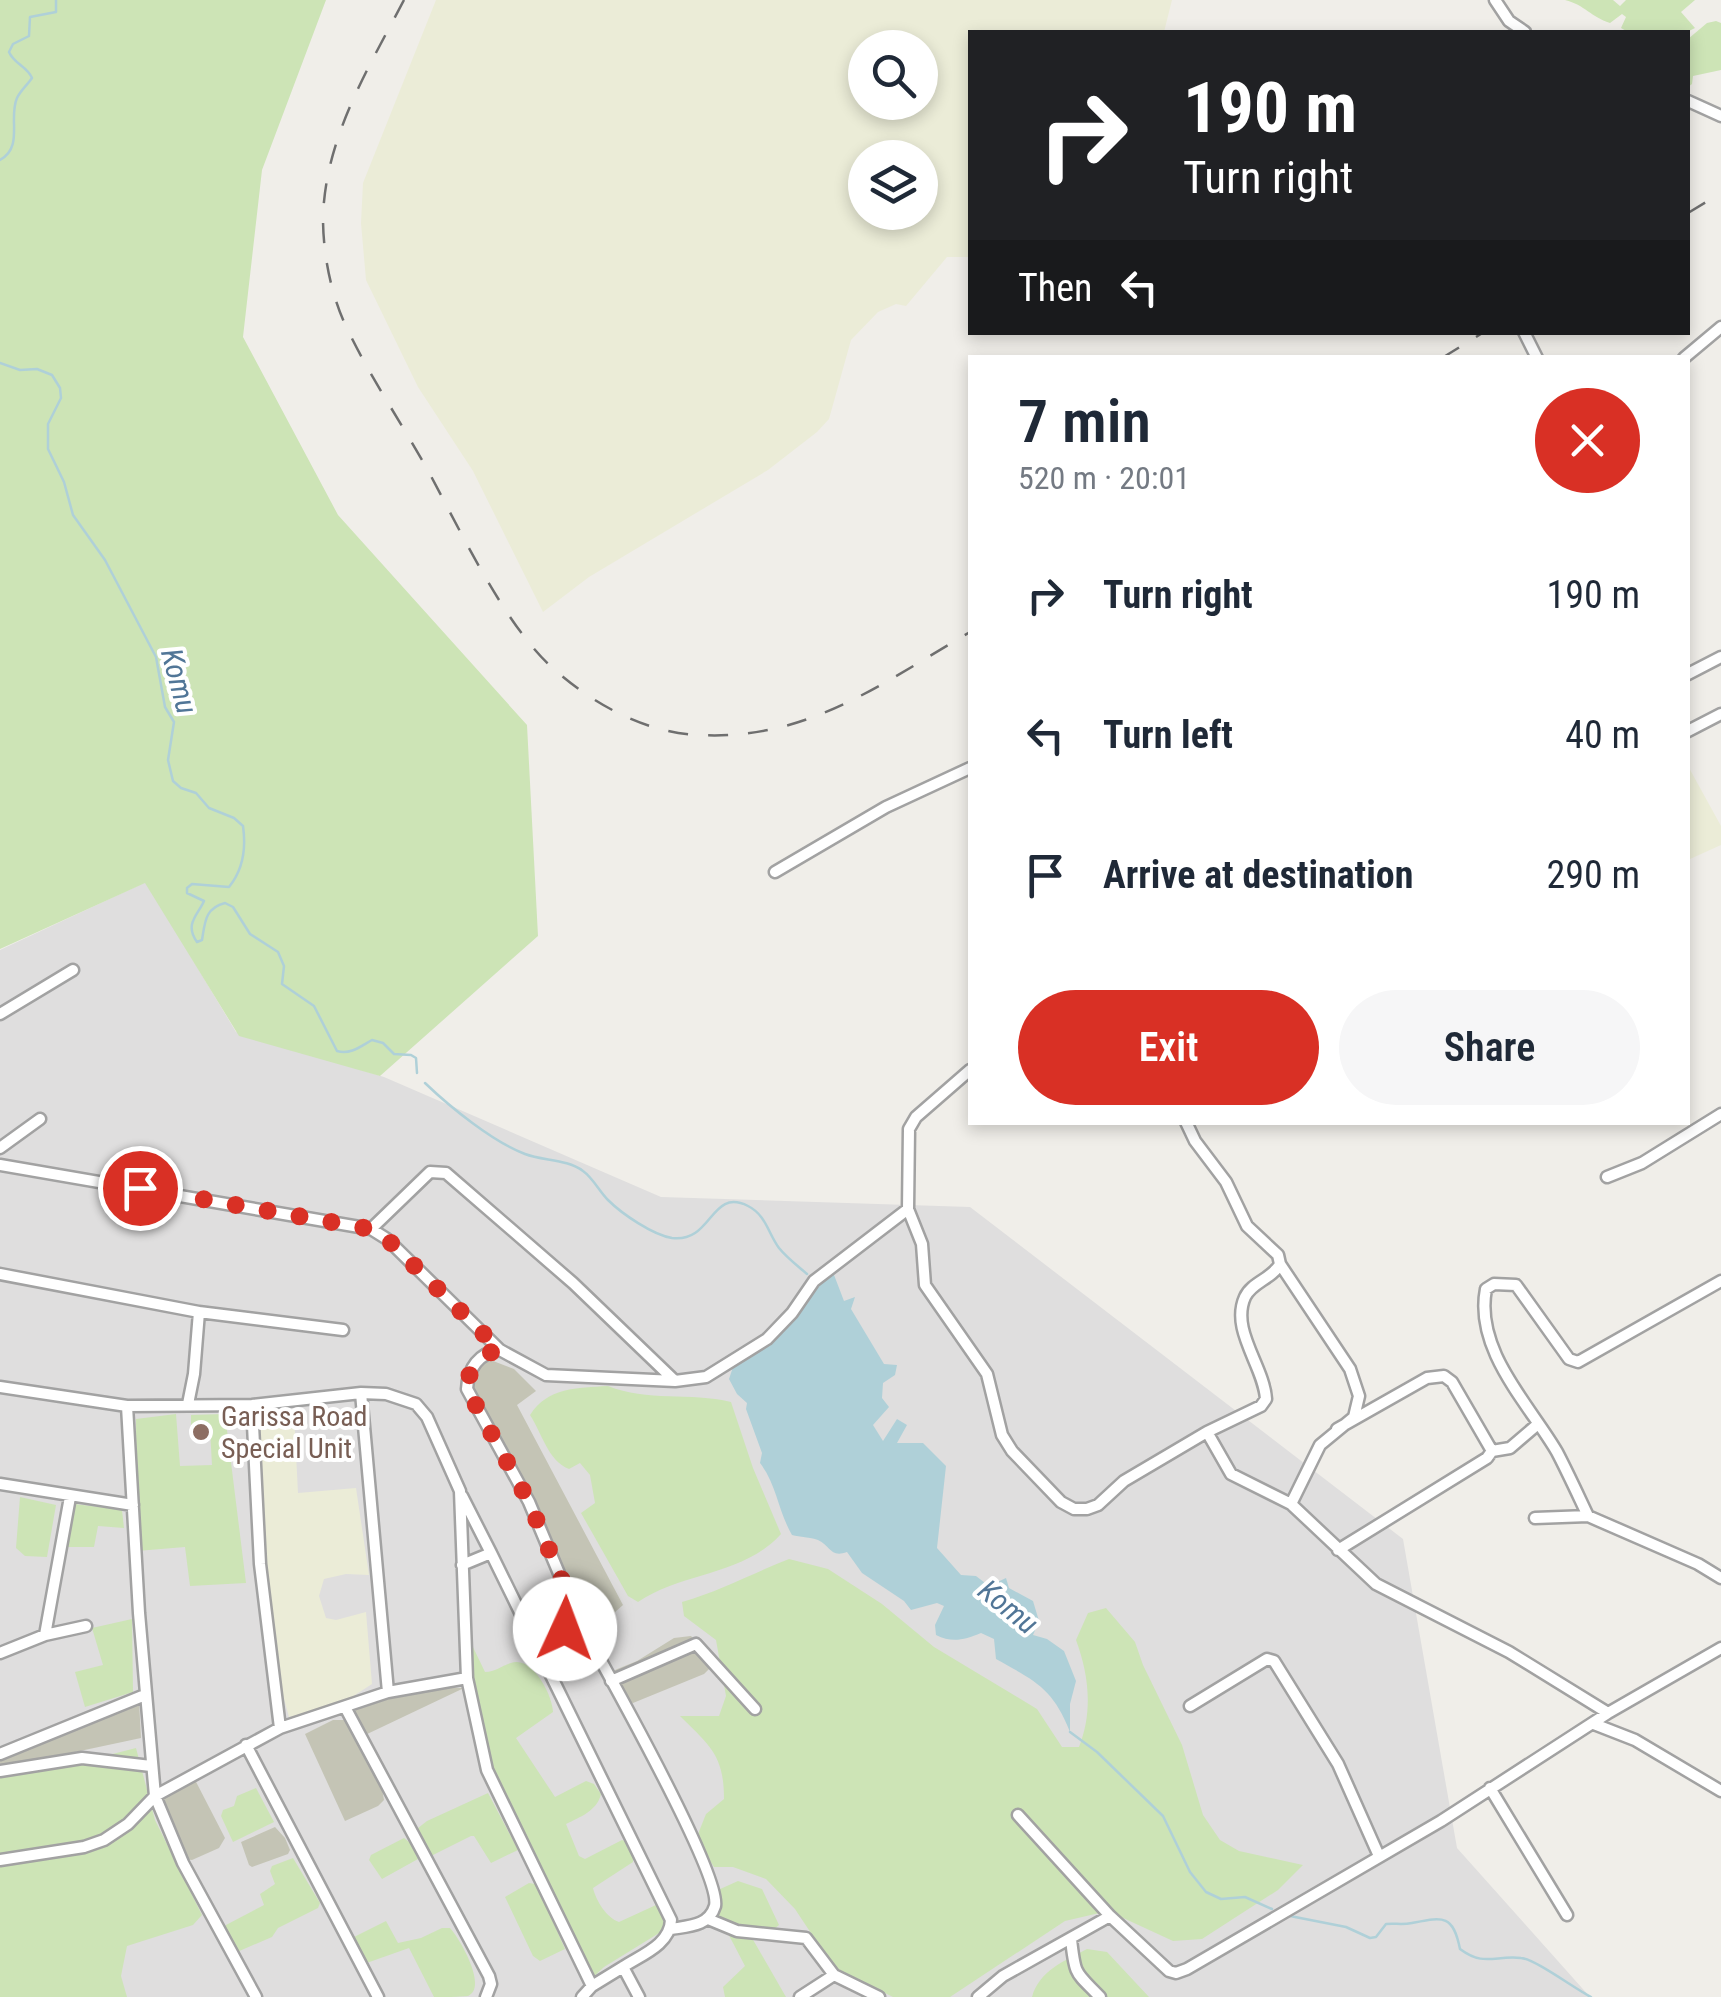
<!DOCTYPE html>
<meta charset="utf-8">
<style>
:root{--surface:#fff;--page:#f6f6f7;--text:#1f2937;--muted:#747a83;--accent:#d93025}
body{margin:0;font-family:"Roboto Condensed",sans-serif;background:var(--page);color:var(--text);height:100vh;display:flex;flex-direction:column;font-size:38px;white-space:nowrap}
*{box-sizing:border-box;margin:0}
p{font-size:32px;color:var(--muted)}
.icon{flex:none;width:55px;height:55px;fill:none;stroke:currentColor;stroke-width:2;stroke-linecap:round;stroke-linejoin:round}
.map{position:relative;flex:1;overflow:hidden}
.sheet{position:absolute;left:968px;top:355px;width:722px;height:770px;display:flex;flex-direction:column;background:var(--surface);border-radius:0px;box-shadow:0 5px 15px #0003}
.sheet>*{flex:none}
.guide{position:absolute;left:968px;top:30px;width:722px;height:305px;border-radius:0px;box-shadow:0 5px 15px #0003;background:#202124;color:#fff;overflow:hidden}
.buttons{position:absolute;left:848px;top:30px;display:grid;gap:20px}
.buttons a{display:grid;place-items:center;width:90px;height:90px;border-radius:50%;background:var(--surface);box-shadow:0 5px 15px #0003;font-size:50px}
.pin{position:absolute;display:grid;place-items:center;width:85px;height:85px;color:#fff;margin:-42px;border:5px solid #fff;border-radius:50%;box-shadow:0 2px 10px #0007}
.me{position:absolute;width:110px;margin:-55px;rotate:2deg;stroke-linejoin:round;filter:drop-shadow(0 0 8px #0008)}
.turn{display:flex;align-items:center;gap:35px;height:210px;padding:0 50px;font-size:45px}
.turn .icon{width:130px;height:130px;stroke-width:2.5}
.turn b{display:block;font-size:70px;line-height:85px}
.then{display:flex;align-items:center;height:95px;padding:0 50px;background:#0003;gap:20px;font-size:38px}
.round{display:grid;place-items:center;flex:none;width:105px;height:105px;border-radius:52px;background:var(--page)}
.head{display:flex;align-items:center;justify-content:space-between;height:170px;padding:0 50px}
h1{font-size:60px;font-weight:600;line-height:75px}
.cta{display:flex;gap:20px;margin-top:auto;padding:20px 50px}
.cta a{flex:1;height:115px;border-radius:60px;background:var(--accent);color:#fff;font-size:40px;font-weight:600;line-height:115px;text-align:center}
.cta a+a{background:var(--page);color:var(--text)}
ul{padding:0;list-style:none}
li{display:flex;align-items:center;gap:30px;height:140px;padding:0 50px}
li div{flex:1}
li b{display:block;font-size:38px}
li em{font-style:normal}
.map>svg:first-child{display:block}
</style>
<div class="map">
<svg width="1721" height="1997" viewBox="0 0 1721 1997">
<rect width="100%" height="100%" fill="#f0eee9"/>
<!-- residential -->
<path fill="#dfdede" d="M 146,882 L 236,1032 L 384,1077 L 661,1197 L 970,1207 L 1403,1539 L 1457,1848 L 1590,1997 L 0,1997 L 0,950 Z"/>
<!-- construction -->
<path fill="#c4c4b5" d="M 488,1359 L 514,1369 L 536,1391 L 517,1405 L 623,1605 L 614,1613 L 592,1620 L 583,1618 L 468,1401 L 465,1384 L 478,1363 Z
M 691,1636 L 704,1650 L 711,1667 L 704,1674 L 633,1703 L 619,1699 L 607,1677 L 615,1670 L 637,1661 L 674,1638 Z
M 433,1687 L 464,1688 L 363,1736 L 351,1713 L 383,1693 Z
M 139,1701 L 141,1738 L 0,1768 L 0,1760 Z
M 333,1720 L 347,1720 L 382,1789 L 384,1800 L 378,1806 L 345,1821 L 305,1734 Z
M 193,1776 L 225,1838 L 219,1848 L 192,1860 L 185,1859 L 162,1802 L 162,1795 Z
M 275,1827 L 285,1838 L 290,1850 L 288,1854 L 252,1867 L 249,1865 L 241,1842 Z"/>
<!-- farmland -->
<path fill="#ebecd7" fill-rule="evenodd" d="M 436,0 L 1172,0 L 1164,32 L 970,32 L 970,257 L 947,257 L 906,306 L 896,304 L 878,312 L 851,340 L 829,419 L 817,432 L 768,470 L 589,577 L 543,612 L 473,471 L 418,387 L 366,280 L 361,223 L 363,183 ZM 865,48 L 920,48 L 920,102 L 865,102 ZM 865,158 L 920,158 L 920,212 L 865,212 Z
M 1688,766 L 1721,826 L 1721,845 L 1690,859 Z
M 294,1413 L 298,1493 L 356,1488 L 369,1575 L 346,1574 L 324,1579 L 319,1596 L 326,1618 L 336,1620 L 366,1612 L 372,1684 L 341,1704 L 289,1717 L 267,1637 L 249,1417 Z"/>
<!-- grass -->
<path fill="#cde4b6" d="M 0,0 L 326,0 L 262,170 L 243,337 L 338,515 L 527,725 L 538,936 L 380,1076 L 239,1036 L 145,883 L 0,949 Z
M 1565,0 L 1613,0 L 1620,6 L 1626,0 L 1695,0 L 1681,12 L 1695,28 L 1687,32 L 1628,32 L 1621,28 L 1626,17 L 1622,14 L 1610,23 C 1591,17 1585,5 1565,0 Z
M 1716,21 L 1721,23 L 1721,70 L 1693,76 L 1692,84 L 1688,87 L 1688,39 L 1707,23 Z
M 608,1386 C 647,1402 690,1392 731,1402 L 753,1468 L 781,1534 C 743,1576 682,1572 638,1602 L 628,1596 L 581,1513 L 595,1503 L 590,1475 L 580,1463 L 569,1469 C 548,1461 542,1433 530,1415 C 548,1387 577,1388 608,1386 Z
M 176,1414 L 180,1466 L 212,1465 L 210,1430 L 191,1426 L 191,1415 L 225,1414 L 246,1583 L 190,1586 L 185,1547 L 137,1551 L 136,1419 Z
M 20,1497 L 56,1505 L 47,1557 L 25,1556 L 16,1548 Z
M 67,1503 L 122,1510 L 124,1528 L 98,1526 L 94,1547 L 65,1547 Z
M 789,1559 L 828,1569 L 882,1604 L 934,1647 L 1037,1709 L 1062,1747 L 1079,1747 C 1093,1712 1089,1675 1076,1640 L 1088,1613 L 1106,1608 L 1135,1642 L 1143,1665 L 1182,1745 L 1203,1815 L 1220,1840 L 1239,1851 L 1303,1865 L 1278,1890 L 1202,1939 L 1173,1941 L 1108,1911 L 1065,1921 L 950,1997 L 893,1997 L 883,1992 L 864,1997 L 848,1989 L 795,1909 L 766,1879 L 733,1867 L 714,1867 L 696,1839 L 706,1814 L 724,1799 C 724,1755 710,1746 680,1716 L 719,1716 L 726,1696 L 716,1640 L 684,1616 L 682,1602 C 720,1591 753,1573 789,1559 Z
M 132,1619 L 133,1692 L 85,1707 L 75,1672 L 103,1665 L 92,1628 Z
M 471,1643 L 485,1672 C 497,1672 504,1663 516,1662 C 535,1661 553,1697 553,1712 L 516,1738 L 555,1797 L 586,1781 L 594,1784 L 601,1794 C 597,1811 580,1817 566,1824 L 579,1856 L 585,1859 L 622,1840 L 627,1842 L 633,1854 L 633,1862 L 593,1888 C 596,1901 607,1918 619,1922 L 656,1905 C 666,1912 667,1919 664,1930 L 604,1967 L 589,1981 L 482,1758 L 467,1644 Z
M 136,1748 L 155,1820 L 202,1915 L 193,1925 L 127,1946 L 121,1976 L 127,1997 L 0,1997 L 0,1778 L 54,1769 Z
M 256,1788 L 274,1822 L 233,1842 L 221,1816 L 223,1810 L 234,1806 L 237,1796 Z
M 488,1793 L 518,1850 L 491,1863 L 474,1836 L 471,1836 L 427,1858 L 413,1832 L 427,1821 Z
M 404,1838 L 413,1845 L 418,1859 L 382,1879 L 369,1860 L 371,1855 Z
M 293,1858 L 320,1903 L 318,1908 L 278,1928 L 272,1937 L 237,1952 L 224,1931 L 226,1925 L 264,1905 L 260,1894 L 275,1884 L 270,1871 L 272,1866 Z
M 738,1881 L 762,1889 L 779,1925 L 767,1935 L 752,1938 L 786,1997 L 725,1997 L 723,1987 L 745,1966 L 710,1899 L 718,1890 Z
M 529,1883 L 535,1884 L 540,1892 L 565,1949 L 540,1961 L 533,1956 L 505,1897 Z
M 386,1921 L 398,1943 L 421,1938 L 442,1928 L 450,1928 C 460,1939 488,1987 468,1996 C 460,1997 443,1997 434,1997 L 409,1948 L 361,1965 L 352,1938 Z
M 1087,1949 L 1107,1952 L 1149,1997 L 1032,1997 C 1039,1971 1064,1961 1087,1949 Z"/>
<!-- water -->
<path fill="#afd0d8" d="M 831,1267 L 844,1301 L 855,1297 L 851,1309 L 884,1364 L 897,1365 L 895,1375 L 883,1383 L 882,1398 L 889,1407 L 873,1425 L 883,1441 L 897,1419 L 907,1425 L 897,1443 L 923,1443 L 946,1466 L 937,1548 L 961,1575 L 976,1576 L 989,1586 L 1006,1578 L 1009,1588 L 1033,1601 L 1039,1621 L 1033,1635 L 1047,1639 L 1064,1651 L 1076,1681 L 1070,1704 L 1070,1732 C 1053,1688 1035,1681 996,1659 L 994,1639 L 981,1633 C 964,1640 952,1643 936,1635 L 935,1625 L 944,1606 L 937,1603 L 911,1610 L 904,1601 L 862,1573 L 847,1552 C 830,1558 831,1546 818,1540 C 810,1537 800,1537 792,1535 C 778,1511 777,1485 760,1463 L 762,1453 L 746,1409 L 747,1403 L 737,1394 L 729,1379 L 733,1367 L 768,1345 L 801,1309 L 805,1293 Z"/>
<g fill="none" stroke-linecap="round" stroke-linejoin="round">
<!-- stream -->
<path stroke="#afd0d8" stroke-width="2.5" d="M 0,160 C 24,147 8,118 17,98 C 20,91 28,84 32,78 C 27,66 14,64 9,52 L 13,44 L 29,36 L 30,17 L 56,12 L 56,0
M 0,363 L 20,370 L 37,369 L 52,375 L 60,388 L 61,398 L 48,424 L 48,449 L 64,482 L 73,515 L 105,560 L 156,657 L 165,707 L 174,722 L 168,760 L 173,781 L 181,788 L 196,793 L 209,808 L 234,818 L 243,826 C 246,847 243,870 229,887 L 192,884 L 187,888 L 187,893 L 204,901 C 198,915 184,924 197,942 L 202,940 C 205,922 205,908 225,903 L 233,907 L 250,934 L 278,952 L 284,966 L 282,984 L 314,1006 L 337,1051 C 351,1055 361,1046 372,1040 L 383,1043 L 394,1054 L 411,1055 L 416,1058 L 417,1073
M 425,1083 C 450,1107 493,1142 525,1154 C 543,1161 567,1159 583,1171 C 593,1178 599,1191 608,1200 C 622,1214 653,1235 672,1238 C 713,1243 710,1187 748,1206 C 766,1215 768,1233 779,1248 C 787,1258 798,1266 807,1274
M 1070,1732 L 1097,1752 L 1163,1816 L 1190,1872 L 1206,1892 L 1221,1899 L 1245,1897 L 1272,1909
M 1290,1916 L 1346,1927 L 1370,1938 L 1376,1937 L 1386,1924 C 1395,1923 1402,1925 1412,1923 C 1443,1917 1453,1914 1460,1949 C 1484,1967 1495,1955 1521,1958 C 1535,1959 1575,1989 1591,1997"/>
<!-- minor casing -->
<g stroke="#a2a2a2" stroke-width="15">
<path id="minor" d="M 1495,0 L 1509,21 L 1525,32
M 1688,101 L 1721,116
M 1524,332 L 1537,358
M 1684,358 L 1721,327
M 1688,674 L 1721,657
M 1688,731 L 1721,714
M 775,872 L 886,807 L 970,768
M 0,1014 L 73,970
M 970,1070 L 916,1117 L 909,1129 L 908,1209 L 922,1244 L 925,1285 L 987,1374 L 1002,1435 L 1012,1451 L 1061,1502 L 1074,1509 L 1087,1509 L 1098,1505 L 1124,1481 L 1207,1432 L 1261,1406 L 1266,1399 C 1264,1366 1230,1330 1245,1297 C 1252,1282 1272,1279 1280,1264 L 1278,1255 L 1247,1226 L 1226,1182 L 1195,1141 L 1186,1122
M 0,1148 L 40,1119
M 0,1165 L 371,1229 L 387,1239 L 500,1350
M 1607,1177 L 1642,1163 L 1721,1114
M 371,1229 L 430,1172 L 446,1173 L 573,1283 L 675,1381
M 1280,1264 L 1350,1369 L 1359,1396 L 1354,1417 L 1320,1445 L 1291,1504
M 0,1274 L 199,1312 L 194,1374 L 188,1404
M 199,1312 L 343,1330
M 0,1387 L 127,1406 L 252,1405 L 361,1393 L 386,1394 L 416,1404 L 427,1417 L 460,1491 L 467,1678 L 487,1770 L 592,1986
M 361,1393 L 388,1692
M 252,1405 L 260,1564 L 280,1728
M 127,1406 L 139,1613 L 155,1796 L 183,1863 L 256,1997
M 1337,1429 L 1427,1378 L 1444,1376 L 1452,1382 L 1492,1451 L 1487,1458 L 1338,1550
M 1207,1432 L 1231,1474 L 1291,1504 L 1376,1584 L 1509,1652 L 1608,1713
M 1492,1451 L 1510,1448 L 1538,1424
M 0,1484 L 133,1505
M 462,1496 L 491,1553
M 1588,1516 C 1578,1495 1568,1473 1557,1452 C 1529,1404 1474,1350 1486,1289 L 1494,1284 L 1516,1285 L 1569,1359 L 1578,1362 L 1721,1281
M 1535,1518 L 1588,1516 L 1698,1564 L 1721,1578
M 462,1565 L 491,1553 L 671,1920 C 670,1945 641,1955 623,1967
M 579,1621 C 601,1661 722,1875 715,1906 C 709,1926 689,1926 671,1929
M 45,1635 L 86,1626
M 534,1644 L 579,1621 L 529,1502 L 467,1389 C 468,1368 479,1353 500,1350 L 546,1375 L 675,1381 L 706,1377 L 767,1339 L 792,1313 L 814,1281 L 908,1209
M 0,1653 L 45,1635 L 70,1497
M 611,1681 L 696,1644 L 755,1709
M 1190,1706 L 1267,1659 L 1274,1661 L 1338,1764 L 1379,1856
M 345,1707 L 489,1976 L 491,1984 L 486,1997
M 1594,1724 L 1635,1740 L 1721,1791
M 246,1745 L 378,1997
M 0,1754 L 145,1695
M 0,1771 L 82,1758 L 151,1766
M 1490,1788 L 1567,1915
M 1018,1815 L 1110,1916
M 0,1860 L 84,1847 L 104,1840 L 128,1824 L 155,1796 L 280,1728 L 388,1692 L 467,1678
M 708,1919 L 737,1931 L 806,1938 L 834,1975 L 879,1997
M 1071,1939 C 1075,1977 1076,1972 1100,1997
M 582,1997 L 592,1986 L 623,1967 L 639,1997
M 800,1997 L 834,1975
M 978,1997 L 1003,1976 L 1110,1916 L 1169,1971 L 1176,1973 L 1187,1969 L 1441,1821 L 1608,1713 L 1721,1648"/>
</g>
<!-- minor -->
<use href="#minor" stroke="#fff" stroke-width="10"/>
<!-- rail -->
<path stroke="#6f6f6f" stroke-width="2.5" stroke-dasharray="20 20" stroke-linecap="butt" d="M 404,0 C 368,69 325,138 323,218 C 323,252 330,290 344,322 C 367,372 399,419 426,467 C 459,527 505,628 556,671 C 595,705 646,733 699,735 C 806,741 881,684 970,632
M 1688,213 L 1721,193
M 1442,358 L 1484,332"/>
</g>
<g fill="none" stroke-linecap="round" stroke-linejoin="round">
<!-- route -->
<path stroke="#d93025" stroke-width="18" stroke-dasharray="0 32.4" d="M 140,1188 L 371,1229 L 387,1239 L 500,1350 C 480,1353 468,1368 467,1389 L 529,1502 L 579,1621 L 565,1629"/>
</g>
<!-- markers -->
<circle fill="#8d6e63" stroke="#fff" stroke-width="4" cx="201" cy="1432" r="10"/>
<g text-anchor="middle" stroke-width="8" stroke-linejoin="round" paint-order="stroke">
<!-- education labels -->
<g font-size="28" fill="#785e54" stroke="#fff" text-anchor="start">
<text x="221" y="1426">Garissa Road<tspan x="221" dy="32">Special Unit</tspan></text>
</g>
<!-- water labels -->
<g font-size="30" font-style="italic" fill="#517697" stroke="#fff">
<text transform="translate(179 681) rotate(75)" y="10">Komu</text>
<text transform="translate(1008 1607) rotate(39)" y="10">Komu</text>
</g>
</g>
</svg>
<div class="buttons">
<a><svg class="icon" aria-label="search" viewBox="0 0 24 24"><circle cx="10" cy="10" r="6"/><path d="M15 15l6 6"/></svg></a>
<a><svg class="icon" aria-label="layers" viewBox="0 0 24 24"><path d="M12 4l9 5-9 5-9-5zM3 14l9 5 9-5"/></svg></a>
</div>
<div class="pin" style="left:140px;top:1188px;background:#d93025"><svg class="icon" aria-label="arrive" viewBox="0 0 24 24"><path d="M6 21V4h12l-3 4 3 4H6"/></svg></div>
<svg class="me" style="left:565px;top:1629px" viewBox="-20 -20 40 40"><circle r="19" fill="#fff"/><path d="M0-13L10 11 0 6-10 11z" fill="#d93025"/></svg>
<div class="guide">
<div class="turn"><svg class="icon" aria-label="right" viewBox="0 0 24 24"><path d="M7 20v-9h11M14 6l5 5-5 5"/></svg><div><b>190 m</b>Turn right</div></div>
<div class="then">Then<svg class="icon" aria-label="left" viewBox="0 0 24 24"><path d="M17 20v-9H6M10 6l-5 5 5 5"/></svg></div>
</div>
<section class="sheet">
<div class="head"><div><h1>7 min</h1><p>520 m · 20:01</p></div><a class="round" style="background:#d93025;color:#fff"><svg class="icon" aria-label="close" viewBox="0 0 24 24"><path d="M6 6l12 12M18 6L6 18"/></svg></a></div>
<ul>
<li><svg class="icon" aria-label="right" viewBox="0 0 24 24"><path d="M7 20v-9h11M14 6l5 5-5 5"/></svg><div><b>Turn right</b></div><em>190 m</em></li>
<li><svg class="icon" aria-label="left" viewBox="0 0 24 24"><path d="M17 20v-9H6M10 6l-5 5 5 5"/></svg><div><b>Turn left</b></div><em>40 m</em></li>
<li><svg class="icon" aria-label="arrive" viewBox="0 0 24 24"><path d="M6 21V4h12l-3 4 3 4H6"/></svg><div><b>Arrive at destination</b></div><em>290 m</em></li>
</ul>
<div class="cta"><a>Exit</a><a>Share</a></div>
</section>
</div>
